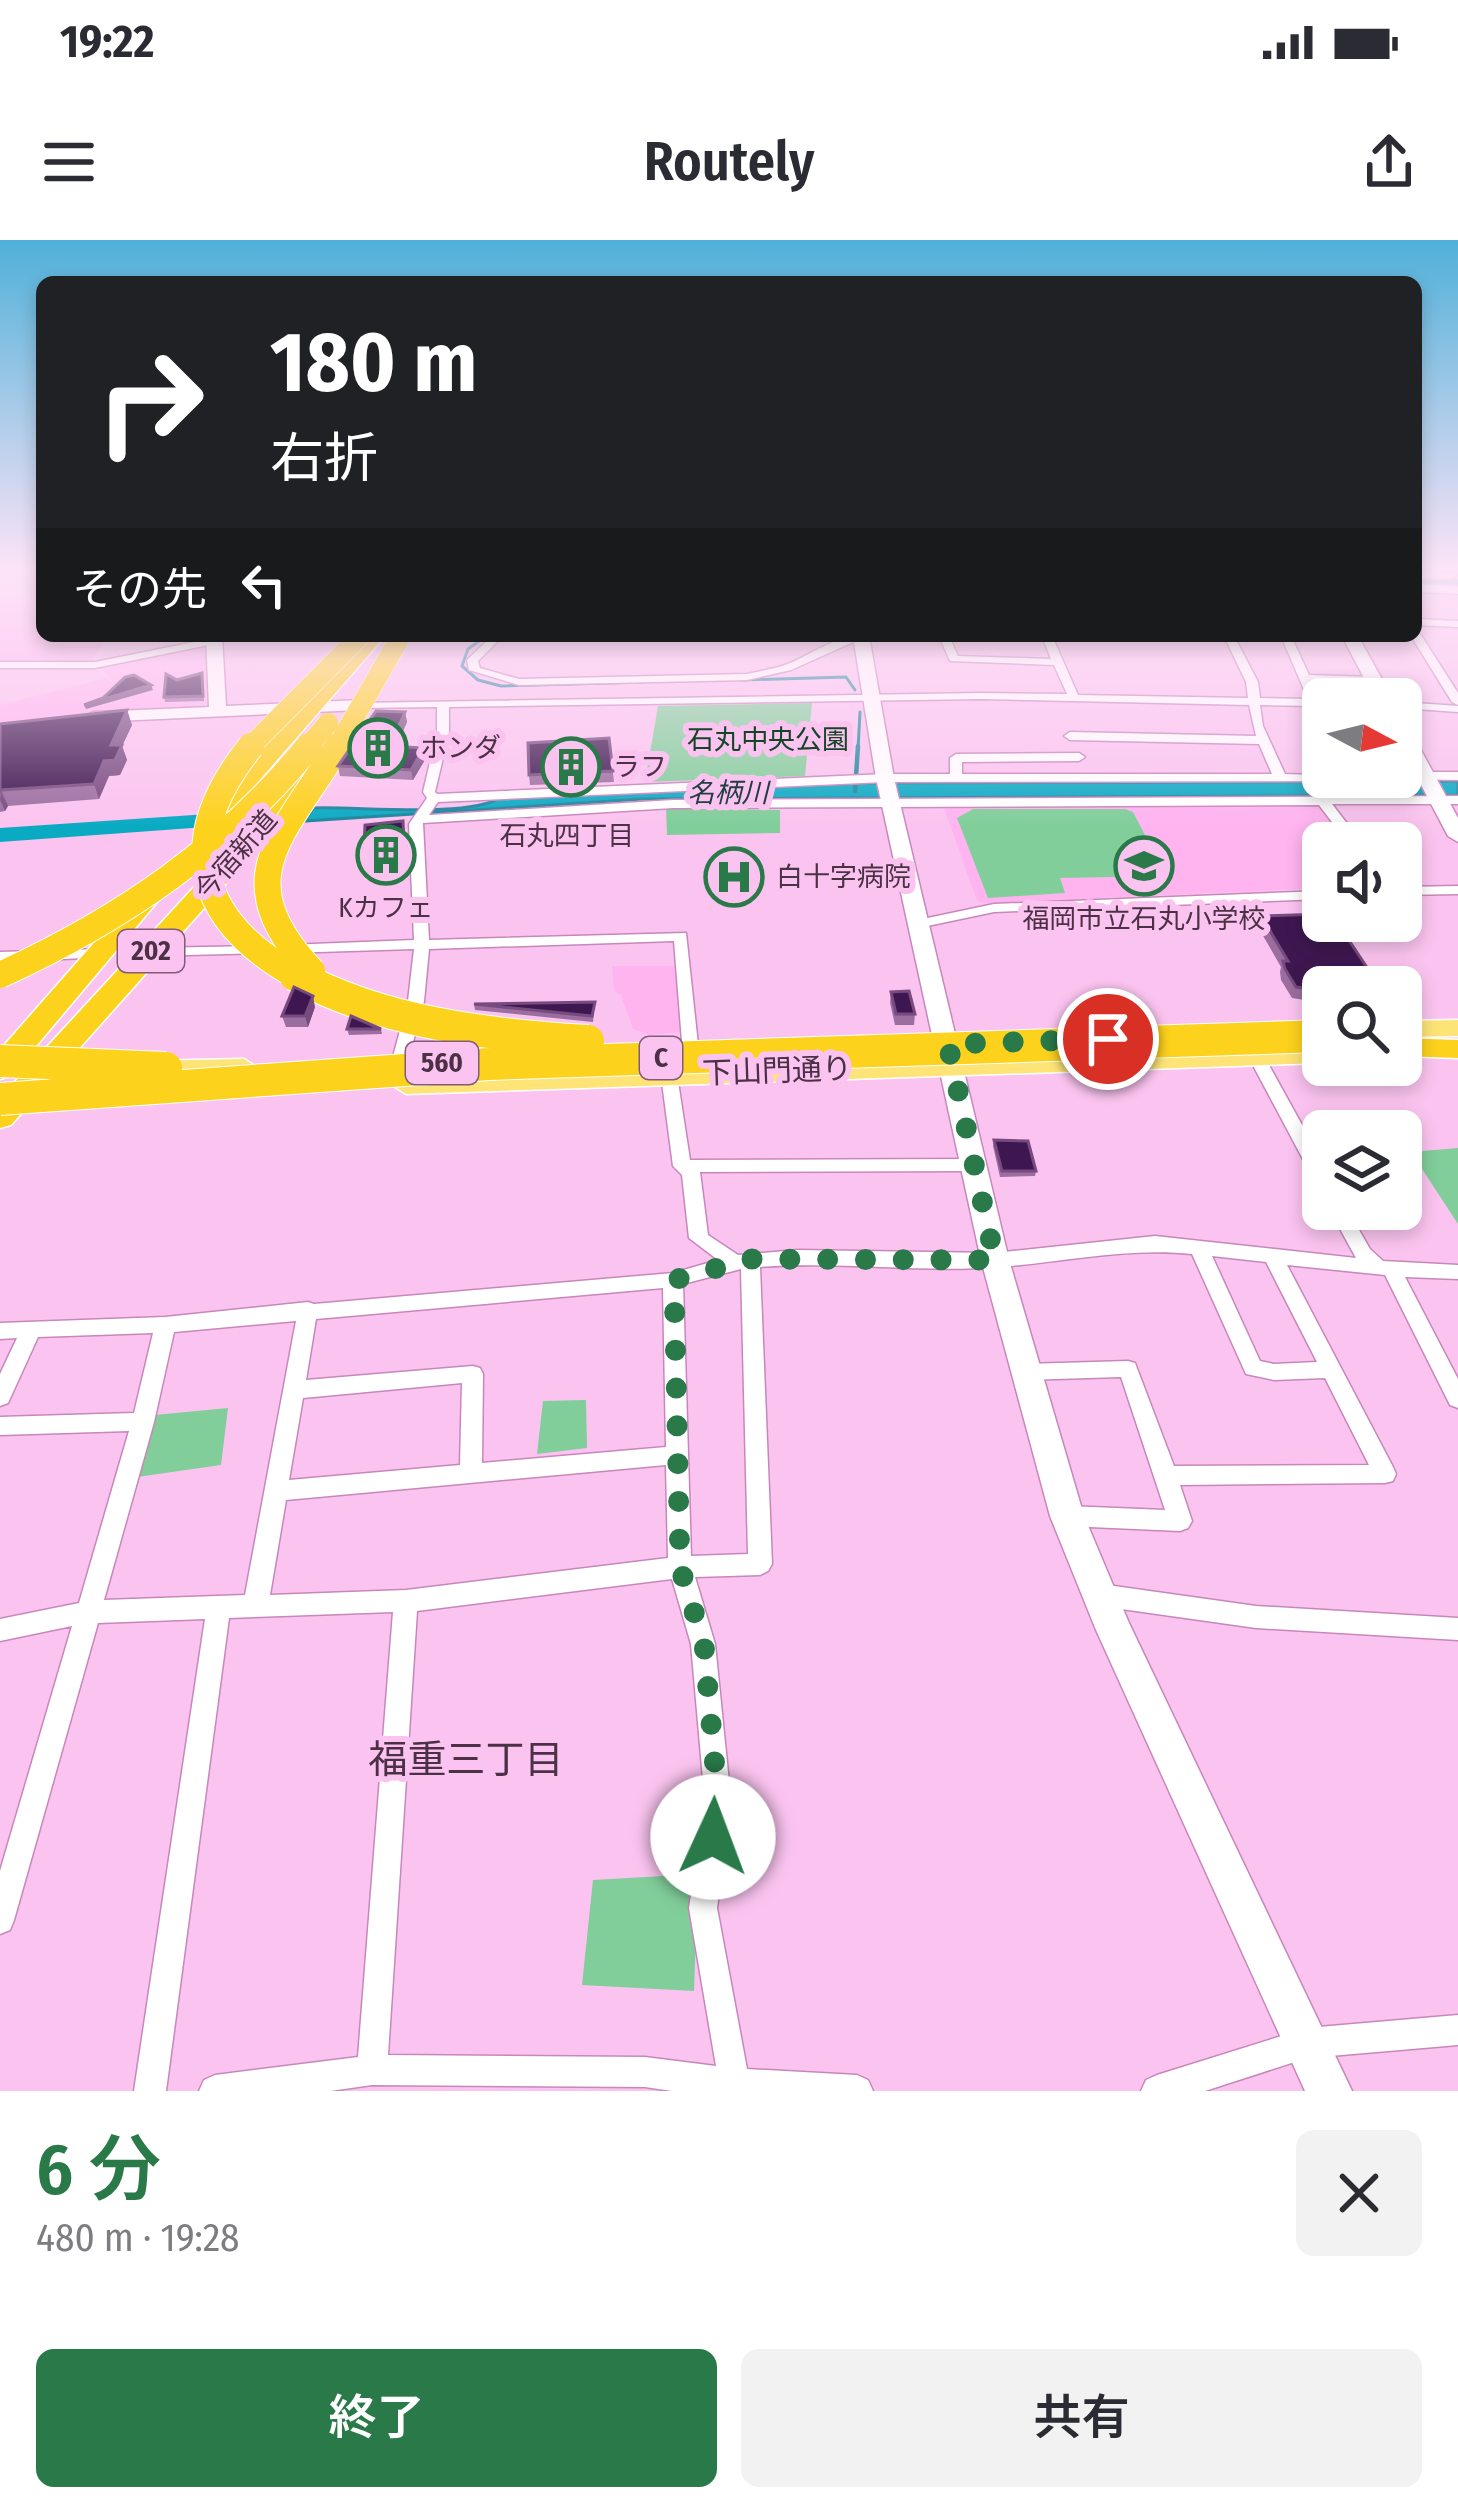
<!DOCTYPE html>
<html lang="ja">
<meta charset="utf-8">
<style>
:root{--surface:#fff;--page:#f2f2f3;--text:#2b2b33;--muted:#7c7c81;--accent:#297949}
body{margin:0;font-family:"Fira Sans Condensed","Noto Sans JP",sans-serif;background:var(--page);color:var(--text);height:100vh;display:flex;flex-direction:column;font-size:45px;white-space:nowrap}
*{box-sizing:border-box;margin:0}
p{font-size:39px;color:var(--muted)}
.icon{flex:none;width:66px;height:66px;fill:none;stroke:currentColor;stroke-width:2;stroke-linecap:round;stroke-linejoin:round}
.map{position:relative;height:1851px;overflow:hidden}
.panel{display:flex;flex-direction:column;background:var(--surface);flex:1}
.panel>*{flex:none}
.hud{position:absolute;left:36px;top:36px;width:1386px;height:366px;border-radius:18px;box-shadow:0 6px 18px #0003;background:#202124;color:#fff;overflow:hidden}
.needle{width:78px;rotate:97deg}
.fabs{position:absolute;left:1302px;top:438px;display:grid;gap:24px}
.fabs a{display:grid;place-items:center;width:120px;height:120px;border-radius:18px;background:var(--surface);box-shadow:0 6px 18px #0003;font-size:60px}
.pin{position:absolute;display:grid;place-items:center;width:102px;height:102px;color:#fff;margin:-51px;border:6px solid #fff;border-radius:50%;box-shadow:0 3px 12px #0007}
.me{position:absolute;width:132px;margin:-66px;rotate:2deg;stroke-linejoin:round;filter:drop-shadow(0 0 9px #0008)}
.turn{display:flex;align-items:center;gap:42px;height:252px;padding:0 36px;font-size:54px}
.turn .icon{width:156px;height:156px;stroke-width:2.5}
.turn b{display:block;font-size:84px;line-height:102px}
.then{display:flex;align-items:center;height:114px;padding:0 36px;background:#0003;gap:24px;font-size:45px}
.round{display:grid;place-items:center;flex:none;width:126px;height:126px;border-radius:18px;background:var(--page)}
.summary{display:flex;align-items:center;justify-content:space-between;height:204px;padding:0 36px}
h1{font-size:72px;font-weight:600;line-height:90px;color:var(--accent)}
.button{display:flex;gap:24px;margin-top:auto;padding:24px 36px}
.button a{flex:1;height:138px;border-radius:18px;background:var(--accent);color:#fff;font-size:48px;font-weight:600;line-height:138px;text-align:center}
.button a+a{background:var(--page);color:var(--text)}
.status{display:flex;justify-content:space-between;align-items:center;height:84px;padding:0 60px;background:var(--surface);direction:ltr}
.status svg{height:33px;fill:currentColor}
header{display:flex;justify-content:space-between;align-items:center;height:156px;padding:0 36px;background:var(--surface);font-size:54px;font-weight:600}
.map>svg:first-child{display:block}
</style>
<div class="status"><b>19:22</b><svg viewBox="0 0 49 12"><path d="M0 12V9h3v3zM5 12V6h3v6zM10 12V3h3v9zM15 12V0h3v12zM26 1h20v11H26zM47 4h2v5h-2z"/></svg></div>
<header><svg class="icon" aria-label="menu" viewBox="0 0 24 24"><path d="M4 6h16M4 12h16M4 18h16"/></svg>Routely<svg class="icon" aria-label="share" viewBox="0 0 24 24"><path d="M12 15V3M7 8l5-5 5 5M5 13v7h14v-7"/></svg></header>
<div class="map">
<svg width="1458" height="1851" viewBox="0 0 1458 1851">
<rect width="100%" height="100%" fill="#fbc4f0"/>
<!-- built -->
<path fill="#ffb4f0" d="M 42,361 L 42,396 L 108,396 L 90,423 L 0,422 L 0,363 Z
M 203,404 L 211,404 L 211,461 L 204,465 L 0,486 L 0,465 L 107,438 L 116,446 L 103,429 Z
M 1319,564 L 1348,603 L 1323,603 L 1323,648 L 984,663 L 977,661 L 943,565 Z
M 612,726 L 676,726 L 680,792 L 649,795 L 633,789 L 621,755 L 614,751 Z"/>
<!-- green -->
<path fill="#81ce9a" d="M 812,463 L 805,536 L 645,542 L 658,466 Z
M 666,568 L 780,570 L 780,593 L 667,595 Z
M 973,569 L 1125,569 L 1133,572 L 1166,636 L 1060,638 L 1065,653 L 988,658 L 957,578 Z
M 1458,908 L 1458,984 L 1411,912 Z
M 586,1160 L 587,1208 L 537,1214 L 543,1161 Z
M 228,1168 L 221,1225 L 137,1237 L 155,1175 Z
M 698,1634 L 694,1751 L 582,1745 L 593,1640 Z"/>
<!-- water -->
<path fill="#0aaac3" stroke="#1e859e" stroke-width="3" d="M 1458,541 L 1458,555 L 643,559 L 305,581 L 313,568 C 355,566 469,578 499,558 L 864,543 Z"/>
<g fill="none" stroke-linecap="round" stroke-linejoin="round">
<!-- stream-far1 -->
<path stroke="#1e859e" stroke-width="3" d="M 486,396 L 468,409 L 462,426 L 478,440 L 501,446 L 644,442
M 741,440 L 846,437 L 855,450
M 858,509 L 860,472"/>
<!-- stream -->
<path stroke="#1e859e" stroke-width="4.5" d="M 855,551 L 858,506"/>
<!-- river -->
<path fill="#0aaac3" fill-rule="evenodd" d="M 1416,338 L 1458,339 L 1458,349 L 1416,348 Z
M 238,572 L 247,574 L 247,584 L 0,602 L 0,588 Z"/>
<!-- street casing -->
<g stroke="#c787bb" stroke-width="3">
<path id="street" d="M 1416,332 L 1452,333 L 1457,336 L 1452,339 L 1416,338 Z
M 1416,379 L 1458,381 L 1458,387 L 1416,385 Z
M 1416,392 L 1421,395 L 1458,453 L 1458,465 L 1452,462 L 1411,396 L 1416,396 Z
M 492,396 L 503,396 L 478,421 L 480,428 L 519,439 L 747,434 C 760,431 773,429 785,425 C 811,416 840,390 866,400 L 851,403 L 791,430 L 747,440 L 519,445 L 469,430 L 467,420 Z
M 939,396 L 949,396 L 958,416 L 1051,419 L 1042,396 L 1052,396 L 1078,455 L 1248,458 L 1246,442 L 1224,396 L 1234,396 L 1258,442 L 1260,458 L 1308,459 L 1281,396 L 1291,396 L 1309,435 L 1373,437 L 1379,440 L 1373,443 L 1312,442 L 1323,467 L 1323,484 L 1317,480 L 1311,466 L 1260,465 L 1263,486 L 1285,534 L 1378,537 L 1372,541 L 885,542 L 438,562 L 429,575 L 673,560 L 1458,556 L 1458,564 L 1332,564 L 1362,603 L 1348,603 L 1319,565 L 673,568 L 423,583 L 429,700 L 686,693 L 699,814 L 691,819 L 683,814 L 674,701 L 429,709 L 424,761 L 407,824 L 399,829 L 391,824 L 408,761 L 414,709 L 287,713 L 280,709 L 287,705 L 414,700 L 409,584 L 427,558 L 423,552 L 437,492 L 437,467 L 360,468 L 356,467 L 356,463 L 981,453 L 1067,454 L 1054,425 L 950,421 ZM 981,459 L 1249,465 L 1256,496 L 1070,492 L 1064,496 L 1070,500 L 1259,504 L 1272,534 L 962,534 L 962,522 L 1079,521 L 1085,517 L 1079,513 L 956,514 L 950,518 L 950,534 L 885,534 L 437,554 L 435,552 L 449,492 L 449,467 Z
M 214,398 L 219,401 L 218,403 L 95,428 L 0,428 L 0,422 L 95,422 Z
M 1401,462 L 1458,466 L 1458,472 L 1401,468 Z
M 1401,532 L 1458,532 L 1458,540 L 1397,539 L 1401,537 Z
M 1458,646 L 1458,654 L 1401,655 L 1401,647 Z
M 1323,651 L 1323,659 L 994,672 L 918,688 L 911,684 L 918,680 L 994,664 Z
M 259,706 L 266,710 L 264,713 L 150,716 L 143,712 L 150,708 Z
M 101,709 L 106,711 L 106,717 L 0,722 L 0,712 Z
M 1256,811 L 1264,816 L 1323,923 L 1323,946 L 1314,940 L 1248,816 Z
M 669,830 L 677,835 L 690,920 L 976,919 L 985,925 L 976,931 L 700,932 L 708,995 L 738,1015 L 798,1010 L 995,1013 L 1155,996 L 1356,1018 L 1329,969 L 1347,969 L 1370,1009 L 1383,1021 L 1458,1025 L 1458,1039 L 1405,1037 L 1458,1139 L 1458,1168 L 1450,1165 L 1385,1035 L 1287,1025 L 1393,1227 L 1396,1234 L 1393,1241 L 1385,1243 L 1180,1245 L 1192,1281 L 1188,1288 L 1180,1291 L 1067,1286 L 1059,1283 L 1056,1276 L 1059,1269 L 1067,1266 L 1165,1270 L 1121,1137 L 1024,1140 L 1017,1138 L 1014,1132 L 1017,1126 L 1024,1124 L 1128,1121 L 1135,1123 L 1174,1226 L 1369,1225 L 1325,1138 L 1274,1140 L 1246,1134 L 1192,1014 C 1127,1007 1064,1022 999,1027 C 920,1033 840,1021 760,1027 L 772,1324 L 768,1331 L 760,1335 L 695,1337 L 715,1404 L 731,1562 L 717,1668 L 747,1829 L 857,1835 L 868,1840 L 873,1851 L 672,1851 L 645,1847 L 372,1845 L 330,1851 L 199,1851 L 204,1840 L 215,1835 L 358,1817 L 393,1372 L 229,1378 L 166,1851 L 134,1851 L 205,1379 L 98,1383 L 14,1680 L 10,1690 L 0,1694 L 0,1631 L 72,1386 L 0,1401 L 0,1379 L 79,1363 L 129,1191 L 0,1195 L 0,1177 L 134,1173 L 153,1093 L 38,1097 L 8,1163 L 0,1166 L 0,1134 L 17,1098 L 0,1099 L 0,1083 L 165,1077 L 308,1062 L 314,1064 L 673,1033 L 718,1020 L 689,998 L 682,935 L 673,926 L 661,835 ZM 1212,1016 L 1266,1022 L 1317,1122 L 1274,1124 L 1260,1121 ZM 741,1029 L 748,1314 L 691,1316 L 683,1044 ZM 663,1048 L 666,1207 L 482,1223 L 483,1134 L 480,1128 L 473,1126 L 306,1140 L 316,1079 ZM 296,1081 L 245,1355 L 104,1360 L 154,1182 L 174,1092 ZM 462,1143 L 460,1225 L 289,1240 L 303,1158 ZM 666,1225 L 668,1318 L 406,1350 L 270,1355 L 286,1260 ZM 672,1339 L 691,1404 L 705,1562 L 689,1668 L 716,1826 L 645,1817 L 388,1815 L 417,1371 Z
M 1100,1344 L 1256,1366 L 1458,1378 L 1458,1400 L 1256,1388 L 1100,1366 L 1091,1363 L 1088,1355 L 1091,1347 Z
M 1458,1775 L 1458,1805 L 1307,1818 L 1205,1851 L 1141,1851 L 1146,1840 L 1157,1835 L 1307,1788 Z"/>
</g>
<!-- secondary casing -->
<g stroke="#c787bb" stroke-width="3">
<path id="secondary" d="M 1416,344 L 1458,346 L 1458,354 L 1416,352 Z
M 206,396 L 222,396 L 226,466 L 360,460 L 369,465 L 360,470 L 93,482 L 84,477 L 93,472 L 209,467 Z
M 853,396 L 869,396 L 894,538 L 1009,1020 L 1084,1276 L 1129,1383 L 1352,1851 L 1305,1851 L 1096,1390 L 1050,1276 L 981,1020 L 876,538 Z
M 1342,396 L 1358,396 L 1393,459 L 1375,459 Z
M 1401,485 L 1410,490 L 1458,578 L 1458,602 L 1448,596 L 1401,507 Z"/>
</g>
<!-- primary casing -->
<g stroke="#fff" stroke-width="3">
<path id="primary" d="M 1458,780 L 1458,796 L 1401,797 L 1401,781 Z
M 1323,805 L 1323,823 L 406,854 L 392,845 L 406,836 Z
M 244,819 L 258,828 L 254,834 L 142,839 L 128,830 L 142,821 Z"/>
</g>
<!-- highway casing -->
<g stroke="#fff" stroke-width="3">
<path id="highway" d="M 364,396 L 385,396 L 216,590 L 198,590 L 198,580 Z
M 331,494 L 342,501 L 270,594 L 11,885 L 0,888 L 0,858 L 252,584 L 323,496 Z
M 159,636 L 168,639 L 172,644 L 168,649 L 11,836 L 0,839 L 0,810 L 150,639 Z
M 1401,798 L 1458,800 L 1458,818 L 1401,816 Z"/>
</g>
<!-- street -->
<use href="#street" fill="#fff" fill-rule="evenodd"/>
<!-- secondary -->
<use href="#secondary" fill="#fff" fill-rule="evenodd"/>
<!-- primary -->
<use href="#primary" fill="#fee477" fill-rule="evenodd"/>
<!-- highway -->
<use href="#highway" fill="#fdd21c" fill-rule="evenodd"/>
<!-- highway-bridge-far2 casing -->
<g stroke="#fff" stroke-width="21" stroke-linecap="butt">
<path id="highway-bridge-far2" d="M 248,509 L 360,396
M 306,509 L 328,483
M 336,509 L 401,396"/>
</g>
<!-- highway-bridge-far1 casing -->
<g stroke="#fff" stroke-width="28" stroke-linecap="butt">
<path id="highway-bridge-far1" d="M 251,506 C 175,600 195,681 300,738
M 312,731 C 225,638 283,596 338,506
M 0,735 C 120,680 225,609 309,506"/>
</g>
<!-- highway-bridge casing -->
<g stroke="#fff" stroke-width="34" stroke-linecap="butt">
<path id="highway-bridge" d="M 295,735 C 384,783 488,795 588,801
M 0,821 L 166,828
M 0,859 L 489,824 L 1323,796"/>
</g>
<!-- highway-bridge-far2 -->
<use href="#highway-bridge-far2" stroke="#fdd21c" stroke-width="20"/>
<!-- highway-bridge-far1 -->
<use href="#highway-bridge-far1" stroke="#fdd21c" stroke-width="26"/>
<!-- highway-bridge -->
<use href="#highway-bridge" stroke="#fdd21c" stroke-width="32"/>
</g>
<!-- wall -->
<path fill="#9c6ea0" d="M 203,438 L 204,461 L 165,462 L 164,457 L 177,440 Z
M 127,470 L 132,485 L 122,506 L 127,520 L 120,535 L 109,536 L 99,559 L 8,566 L 5,571 L 0,572 L 0,484 Z
M 405,472 L 407,482 L 396,507 L 426,518 L 413,540 L 340,536 L 338,526 Z
M 609,498 L 614,542 L 530,545 L 529,535 Z
M 405,592 L 407,634 L 366,638 L 363,627 Z
M 1261,676 L 1323,747 L 1323,763 L 1292,758 L 1281,740 L 1280,732 L 1281,727 L 1258,687 Z
M 891,752 L 915,774 L 914,785 L 895,785 L 890,763 Z
M 595,762 L 593,782 L 475,770 L 474,764 Z
M 315,767 L 308,787 L 286,787 L 282,776 Z
M 347,789 L 381,789 L 382,794 L 349,795 Z
M 994,900 L 1036,931 L 1035,936 L 1000,937 L 993,906 Z"/>
<!-- shaded-wall -->
<path fill="#774b80" d="M 151,445 L 153,450 L 86,469 L 84,465 Z
M 127,470 L 132,485 L 122,506 L 127,520 L 120,535 L 109,536 L 99,559 L 94,544 Z
M 405,472 L 407,482 L 392,516 L 390,506 Z
M 424,508 L 426,518 L 413,540 L 411,530 Z
M 1,550 L 8,566 L 5,571 L 0,560 Z
M 313,756 L 315,767 L 308,787 L 305,776 Z"/>
<!-- building -->
<path fill="#3e1750" stroke="#774b80" stroke-width="3" d="M 202,433 L 203,456 L 164,457 L 166,434 L 177,440 Z
M 134,435 L 151,445 L 84,465 L 103,458 L 125,437 Z
M 127,470 L 111,505 L 122,505 L 115,520 L 104,521 L 94,544 L 1,550 L 0,553 L 0,484 Z
M 376,471 L 405,472 L 390,506 L 424,508 L 411,530 L 338,526 Z
M 609,498 L 613,531 L 529,535 L 528,503 Z
M 403,581 L 405,623 L 363,627 L 365,585 Z
M 1323,674 L 1323,681 L 1336,681 L 1380,747 L 1323,747 L 1323,751 L 1296,747 L 1285,729 L 1283,721 L 1288,721 L 1261,676 Z
M 294,747 L 313,756 L 305,776 L 282,776 Z
M 909,751 L 915,774 L 896,774 L 891,752 Z
M 595,762 L 592,776 L 474,764 Z
M 351,776 L 381,789 L 347,789 Z
M 994,900 L 1028,901 L 1036,931 L 1002,931 Z"/>
<!-- sky -->
<linearGradient id="sky" x2="0" y2="1"><stop stop-color="#4fb0d9"/><stop offset="0.56" stop-color="#fde4f8"/><stop offset="1" stop-color="#fde4f8" stop-opacity="0"/></linearGradient>
<rect width="1458" height="587" fill="url(#sky)"/>
<g fill="none" stroke-linecap="round" stroke-linejoin="round">
<!-- route -->
<path stroke="#297949" stroke-width="21" stroke-dasharray="0 37.8" d="M 713,1597 L 718,1562 L 704,1404 L 680,1327 L 674,1040 L 750,1019 L 995,1020 L 948,804 L 1108,799"/>
</g>
<!-- icons -->
<defs>
<g id="building-ring" transform="scale(3)"><circle r="9.5" fill="#fbc4f0" stroke="#297949" stroke-width="1.5"/><path d="M-4-6H4V6H1V3H-1V6H-4ZM-2.5-4.3h1.7v1.8h-1.7ZM.8-4.3h1.7v1.8H.8ZM-2.5-1h1.7V.8h-1.7ZM.8-1h1.7V.8H.8Z" fill="#297949"/></g>
<g id="school-ring" transform="scale(3)"><circle r="9.5" fill="#fbc4f0" stroke="#297949" stroke-width="1.5"/><path d="M0-5L7-2L0 1L-7-2ZM-4 1L0 2.5L4 1V4Q0 6-4 4Z" fill="#297949"/></g>
<g id="hospital-ring" transform="scale(3)"><circle r="9.5" fill="#fbc4f0" stroke="#297949" stroke-width="1.5"/><path d="M-5-5h3v3.5h4V-5h3V5h-3V1.5h-4V5h-3Z" fill="#297949"/></g>
</defs>
<g fill-rule="evenodd">
<use href="#building-ring" x="378" y="508"/>
<use href="#building-ring" x="571" y="527"/>
<use href="#building-ring" x="386" y="615"/>
<use href="#school-ring" x="1144" y="626"/>
<use href="#hospital-ring" x="734" y="637"/>
</g>
<g text-anchor="middle" stroke-width="12" stroke-linejoin="round" paint-order="stroke">
<!-- far-park labels -->
<g font-size="27" fill="#154427" stroke="#fbc4f0">
<text x="768" y="509">石丸中央公園</text>
</g>
<!-- far-poi labels -->
<g font-size="27" fill="#4b3046" stroke="#fbc4f0" text-anchor="start">
<text x="420" y="517">ホンダ</text>
<text x="613" y="536">ラフ</text>
<text x="776" y="646">白十字病院</text>
<text x="386" y="677" text-anchor="middle">Kカフェ</text>
<text x="1144" y="688" text-anchor="middle">福岡市立石丸小学校</text>
</g>
<!-- far-water labels -->
<g font-size="27" font-style="italic" fill="#223e44" stroke="#fbc4f0">
<text x="728" y="562">名柄川</text>
</g>
<!-- far-neighbourhood labels -->
<g font-size="27" fill="#4b3046" stroke="#fbc4f0">
<text x="567" y="605">石丸四丁目</text>
</g>
<!-- far-street labels -->
<g font-size="27" fill="#4b3046" stroke="#fbc4f0">
<text transform="translate(236 615) rotate(-49)" y="9">今宿新道</text>
</g>
<!-- shield labels -->
<g fill="#fbc4f0" stroke="#805c79" stroke-width="3">
<rect x="118" y="690" width="66" height="42" rx="9"/>
<rect x="640" y="797" width="42" height="42" rx="9"/>
<rect x="406" y="802" width="72" height="42" rx="9"/>
</g>
<g font-size="27" font-weight="bold" fill="#4b3046">
<text x="151" y="720">202</text>
<text x="661" y="827">C</text>
<text x="442" y="832">560</text>
</g>
<!-- street labels -->
<g font-size="30" fill="#4b3046" stroke="#fbc4f0">
<text transform="translate(777 831) rotate(-2)" y="10">下山門通り</text>
</g>
<!-- near-neighbourhood labels -->
<g font-size="39" fill="#4b3046" stroke="#fbc4f0">
<text x="466" y="1533">福重三丁目</text>
</g>
</g>
</svg>
<div class="fabs">
<a><svg class="needle" viewBox="-14 -14 28 28"><path d="M0-13l5 13h-10z" fill="#e53935"/><path d="M0 13l5-13h-10z" fill="#7c7c81"/></svg></a>
<a><svg class="icon" aria-label="sound" viewBox="0 0 24 24"><path d="M4 9h4l5-4v14l-5-4H4zM17 9q2 3 0 6"/></svg></a>
<a><svg class="icon" aria-label="search" viewBox="0 0 24 24"><circle cx="10" cy="10" r="6"/><path d="M15 15l6 6"/></svg></a>
<a><svg class="icon" aria-label="layers" viewBox="0 0 24 24"><path d="M12 4l9 5-9 5-9-5zM3 14l9 5 9-5"/></svg></a>
</div>
<div class="pin" style="left:1108px;top:799px;background:#d93025"><svg class="icon" aria-label="arrive" viewBox="0 0 24 24"><path d="M6 21V4h12l-3 4 3 4H6"/></svg></div>
<svg class="me" style="left:713px;top:1597px" viewBox="-20 -20 40 40"><circle r="19" fill="#fff"/><path d="M0-13L10 11 0 6-10 11z" fill="#297949"/></svg>
<div class="hud">
<div class="turn"><svg class="icon" aria-label="right" viewBox="0 0 24 24"><path d="M7 20v-9h11M14 6l5 5-5 5"/></svg><div><b>180 m</b>右折</div></div>
<div class="then">その先<svg class="icon" aria-label="left" viewBox="0 0 24 24"><path d="M17 20v-9H6M10 6l-5 5 5 5"/></svg></div>
</div>
</div>
<section class="panel">
<div class="summary"><div><h1>6 分</h1><p>480 m · 19:28</p></div><a class="round"><svg class="icon" aria-label="close" viewBox="0 0 24 24"><path d="M6 6l12 12M18 6L6 18"/></svg></a></div>
<div class="button"><a>終了</a><a>共有</a></div>
</section>
